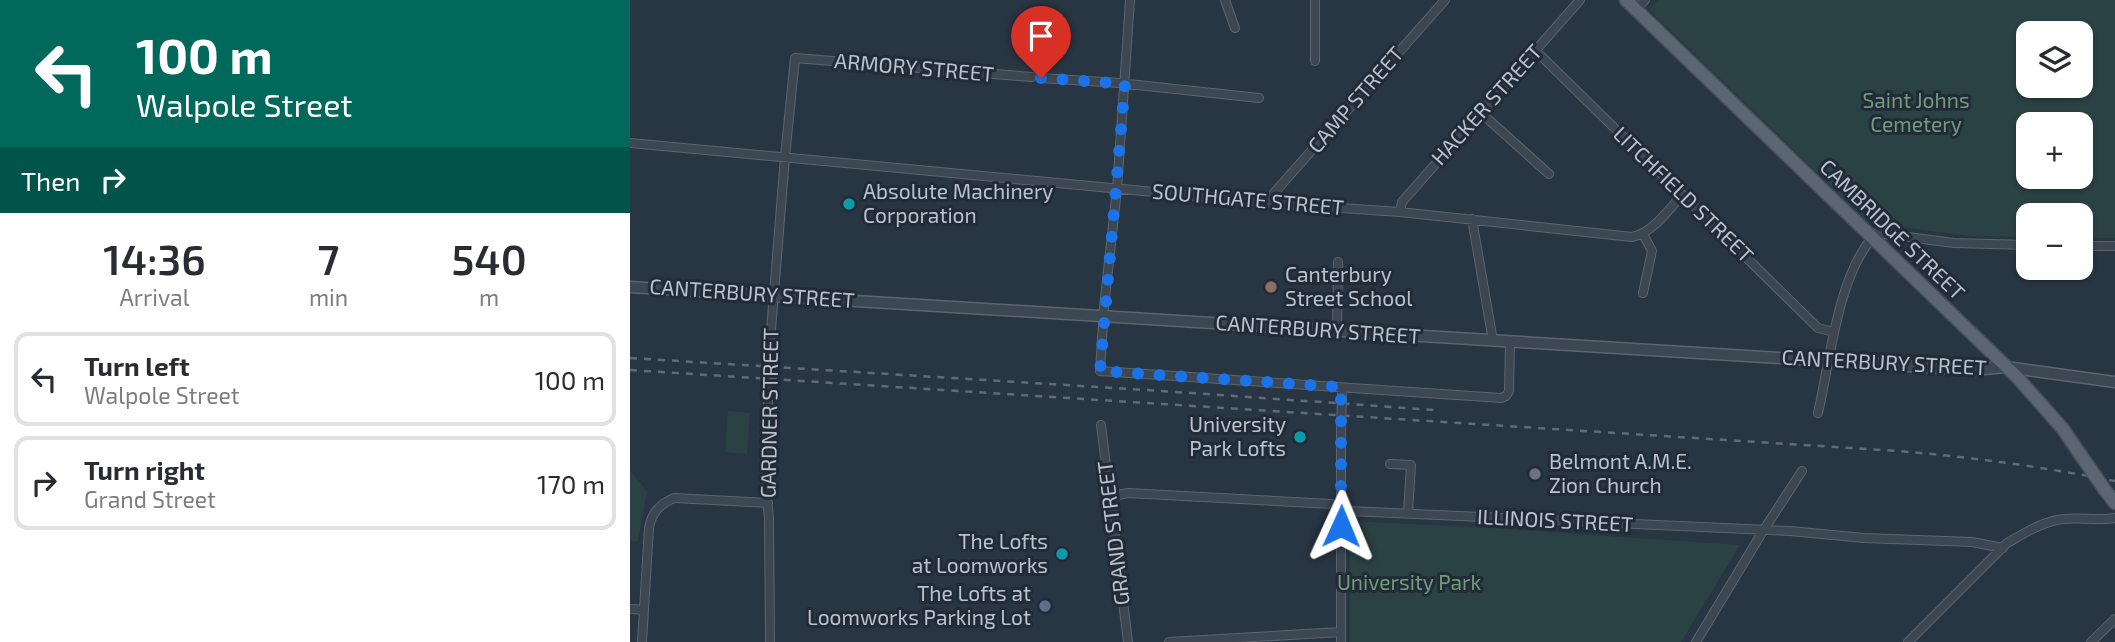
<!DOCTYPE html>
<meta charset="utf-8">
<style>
:root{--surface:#fff;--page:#f7f7f7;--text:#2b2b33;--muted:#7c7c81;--line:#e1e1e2}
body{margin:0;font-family:"Exo 2",sans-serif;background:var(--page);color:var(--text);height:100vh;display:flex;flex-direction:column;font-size:26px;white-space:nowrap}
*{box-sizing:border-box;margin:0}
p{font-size:23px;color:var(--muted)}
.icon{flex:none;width:38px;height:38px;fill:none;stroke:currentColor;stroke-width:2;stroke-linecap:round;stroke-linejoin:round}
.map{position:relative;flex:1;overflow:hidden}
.drawer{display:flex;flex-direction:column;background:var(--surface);width:630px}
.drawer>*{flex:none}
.guide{background:#00695c;color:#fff;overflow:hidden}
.tools{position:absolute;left:1386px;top:21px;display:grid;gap:14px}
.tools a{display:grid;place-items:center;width:77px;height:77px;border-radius:14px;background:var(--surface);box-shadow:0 2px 5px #0004;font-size:35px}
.pin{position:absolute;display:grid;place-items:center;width:60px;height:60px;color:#fff;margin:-72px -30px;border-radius:50% 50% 50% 0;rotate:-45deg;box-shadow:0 0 7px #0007}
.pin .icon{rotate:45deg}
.me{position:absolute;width:77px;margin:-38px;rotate:1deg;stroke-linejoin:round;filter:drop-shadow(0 0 5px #0008)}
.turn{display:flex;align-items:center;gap:24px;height:147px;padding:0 21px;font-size:32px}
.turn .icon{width:91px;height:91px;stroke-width:2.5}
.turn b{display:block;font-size:49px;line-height:60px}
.then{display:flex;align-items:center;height:66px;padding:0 21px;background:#0003;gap:14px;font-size:26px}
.eta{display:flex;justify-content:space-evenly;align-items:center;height:119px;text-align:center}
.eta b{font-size:42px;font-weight:600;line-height:49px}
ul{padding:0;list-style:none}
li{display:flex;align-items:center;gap:21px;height:94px;margin:0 14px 10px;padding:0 7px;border:4px solid var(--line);border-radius:14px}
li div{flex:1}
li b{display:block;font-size:26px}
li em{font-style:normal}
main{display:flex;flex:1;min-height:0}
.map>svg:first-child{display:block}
</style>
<main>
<section class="drawer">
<div class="guide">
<div class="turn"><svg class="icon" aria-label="left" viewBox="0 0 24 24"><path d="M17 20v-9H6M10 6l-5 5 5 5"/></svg><div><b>100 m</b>Walpole Street</div></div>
<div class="then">Then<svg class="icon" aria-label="right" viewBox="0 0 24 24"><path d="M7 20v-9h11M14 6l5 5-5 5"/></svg></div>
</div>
<div class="eta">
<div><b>14:36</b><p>Arrival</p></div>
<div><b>7</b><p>min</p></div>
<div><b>540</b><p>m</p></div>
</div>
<ul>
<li><svg class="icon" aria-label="left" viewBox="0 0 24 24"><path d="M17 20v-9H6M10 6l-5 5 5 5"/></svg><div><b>Turn left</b><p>Walpole Street</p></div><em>100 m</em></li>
<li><svg class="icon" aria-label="right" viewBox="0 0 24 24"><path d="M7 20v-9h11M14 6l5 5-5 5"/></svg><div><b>Turn right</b><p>Grand Street</p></div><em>170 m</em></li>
</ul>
</section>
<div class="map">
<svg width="1485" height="642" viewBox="0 0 1485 642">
<rect width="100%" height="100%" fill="#283542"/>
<!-- green -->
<path fill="#2a4243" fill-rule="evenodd" d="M 1029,0 L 1485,0 L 1485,238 L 1451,238 L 1451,215 L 1398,215 L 1398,237 L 1340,236 L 1239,223 L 1019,10 ZM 1451,33 L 1451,86 L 1398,86 L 1398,33 ZM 1451,124 L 1451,177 L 1398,177 L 1398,124 Z
M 98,411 L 120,413 L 117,454 L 95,452 Z
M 0,471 L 17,491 L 8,542 L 0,541 Z
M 720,521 L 861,528 L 1110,545 L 1051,642 L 720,642 Z"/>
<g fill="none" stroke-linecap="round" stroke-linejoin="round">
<!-- minor casing -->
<g stroke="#5b656f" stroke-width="10">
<path id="minor" d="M 500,0 L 487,189 L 474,307 L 470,371 L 871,398 L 876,396 L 879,391 L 880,342
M 595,0 L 605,28
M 685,0 L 685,61
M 1006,10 L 1015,0
M 906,51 L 1188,328 L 1204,332
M 411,78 L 489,83 L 629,98
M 850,112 L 919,174
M 0,143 L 652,204 L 770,212 L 1002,237 C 1024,232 1037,211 1052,195
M 641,203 L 644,193 L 815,0
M 770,212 L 772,202 L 950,0
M 842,219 L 863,341
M 1013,234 L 1022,251 L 1013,293
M 1451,246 L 1485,246
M 707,332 L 708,262
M 1188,413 C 1200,362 1208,270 1247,233 L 1324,243 L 1398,245
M 471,425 L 498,642
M 760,464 L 781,465 L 778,513
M 480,501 L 488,495 L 498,493 L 702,504 L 719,511 L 1160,531 L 1234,538 L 1342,542 L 1373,548
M 0,609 L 14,610
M 12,642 L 19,528 C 22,512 30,504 44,498 L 138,503
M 140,642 L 139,518 L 136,488 L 139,355 L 155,157 L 165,58 L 402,77
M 539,642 L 711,632
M 711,642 L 711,430
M 1066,642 L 1133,531 L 1172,471
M 1278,642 L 1377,543 C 1395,533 1413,521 1434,519 C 1451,517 1468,521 1485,518
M 1461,642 L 1485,619"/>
</g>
<!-- tertiary casing -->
<g stroke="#5b656f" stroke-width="13">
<path id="tertiary" d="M 0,287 L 1343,370 L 1376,367 L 1485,382"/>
</g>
<!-- primary casing -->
<g stroke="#46505b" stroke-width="15">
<path id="primary" d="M 996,0 L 1387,377 L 1433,429 L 1450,454
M 1475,490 L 1485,503"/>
</g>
<!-- minor -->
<use href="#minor" stroke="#3c4752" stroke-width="8"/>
<!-- tertiary -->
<use href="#tertiary" stroke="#3c4752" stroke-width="10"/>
<!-- primary -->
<use href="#primary" stroke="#5b6672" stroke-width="12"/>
<!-- rail -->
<path stroke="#5f6b79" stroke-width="2.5" stroke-dasharray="7 7" stroke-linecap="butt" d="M 0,358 L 532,391 L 805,410
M 0,370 L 1268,451 C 1341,457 1413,467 1485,481"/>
<!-- minor-bridge casing -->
<g stroke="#5b656f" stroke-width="10" stroke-linecap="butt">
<path id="minor-bridge" d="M 711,430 L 712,393"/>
</g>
<!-- primary-bridge casing -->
<g stroke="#46505b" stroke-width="15" stroke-linecap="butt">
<path id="primary-bridge" d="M 1450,454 L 1475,490"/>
</g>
<!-- minor-bridge -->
<use href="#minor-bridge" stroke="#3c4752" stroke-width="8"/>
<!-- primary-bridge -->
<use href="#primary-bridge" stroke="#5b6672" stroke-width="12"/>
</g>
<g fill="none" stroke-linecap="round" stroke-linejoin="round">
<!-- route -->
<path stroke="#1a73e8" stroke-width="12" stroke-dasharray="0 21.6" d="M 411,78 L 495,84 L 470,371 L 711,387 L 711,526"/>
</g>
<!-- markers -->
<g fill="#0f9aa8" stroke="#212c38" stroke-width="2.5">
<circle cx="219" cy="204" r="7"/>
<circle cx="670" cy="437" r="7"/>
<circle cx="432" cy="554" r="7"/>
</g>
<circle fill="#8d6e63" stroke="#212c38" stroke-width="2.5" cx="641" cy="287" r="7"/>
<circle fill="#6b7280" stroke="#212c38" stroke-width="2.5" cx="905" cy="474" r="7"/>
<circle fill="#5c6f8a" stroke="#212c38" stroke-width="2.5" cx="415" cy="606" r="7"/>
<g text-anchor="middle" stroke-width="6" stroke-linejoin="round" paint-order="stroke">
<!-- street labels -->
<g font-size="21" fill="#bac2cc" stroke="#212c38">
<text transform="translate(284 68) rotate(5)" y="7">ARMORY STREET</text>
<text transform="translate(726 100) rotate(-49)" y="7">CAMP STREET</text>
<text transform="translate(857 105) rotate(-48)" y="7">HACKER STREET</text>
<text transform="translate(1053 195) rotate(44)" y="7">LITCHFIELD STREET</text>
<text transform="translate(618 200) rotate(5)" y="7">SOUTHGATE STREET</text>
<text transform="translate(1262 230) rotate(44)" y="7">CAMBRIDGE STREET</text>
<text transform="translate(122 294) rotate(4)" y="7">CANTERBURY STREET</text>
<text transform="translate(688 330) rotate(4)" y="7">CANTERBURY STREET</text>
<text transform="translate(1254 363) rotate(3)" y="7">CANTERBURY STREET</text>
<text transform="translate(140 413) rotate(-89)" y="7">GARDNER STREET</text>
<text transform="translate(925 521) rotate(3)" y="7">ILLINOIS STREET</text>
<text transform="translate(484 533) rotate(-97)" y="7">GRAND STREET</text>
</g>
<!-- park labels -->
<g font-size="21" fill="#729c79" stroke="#212c38">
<text x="1286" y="108">Saint Johns<tspan x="1286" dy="24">Cemetery</tspan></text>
<text x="779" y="590">University Park</text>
</g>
<!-- poi labels -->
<g font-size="21" fill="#bac2cc" stroke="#212c38" text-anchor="start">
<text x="233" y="199">Absolute Machinery<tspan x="233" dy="24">Corporation</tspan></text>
<text x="655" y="282">Canterbury<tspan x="655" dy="24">Street School</tspan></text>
<text x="656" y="432" text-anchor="end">University<tspan x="656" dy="24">Park Lofts</tspan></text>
<text x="919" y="469">Belmont A.M.E.<tspan x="919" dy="24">Zion Church</tspan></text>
<text x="418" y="549" text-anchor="end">The Lofts<tspan x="418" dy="24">at Loomworks</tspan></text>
<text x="401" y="601" text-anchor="end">The Lofts at<tspan x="401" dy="24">Loomworks Parking Lot</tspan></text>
</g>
</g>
</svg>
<div class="tools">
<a><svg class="icon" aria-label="layers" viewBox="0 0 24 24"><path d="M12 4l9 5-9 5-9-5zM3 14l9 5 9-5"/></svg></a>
<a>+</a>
<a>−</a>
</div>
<div class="pin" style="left:411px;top:78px;background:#d93025"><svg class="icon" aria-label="arrive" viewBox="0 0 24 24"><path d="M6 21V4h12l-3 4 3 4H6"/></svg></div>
<svg class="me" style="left:711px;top:526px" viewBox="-20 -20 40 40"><path d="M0-17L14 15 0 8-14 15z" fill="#1a73e8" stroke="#fff" stroke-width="4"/></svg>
</div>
</main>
